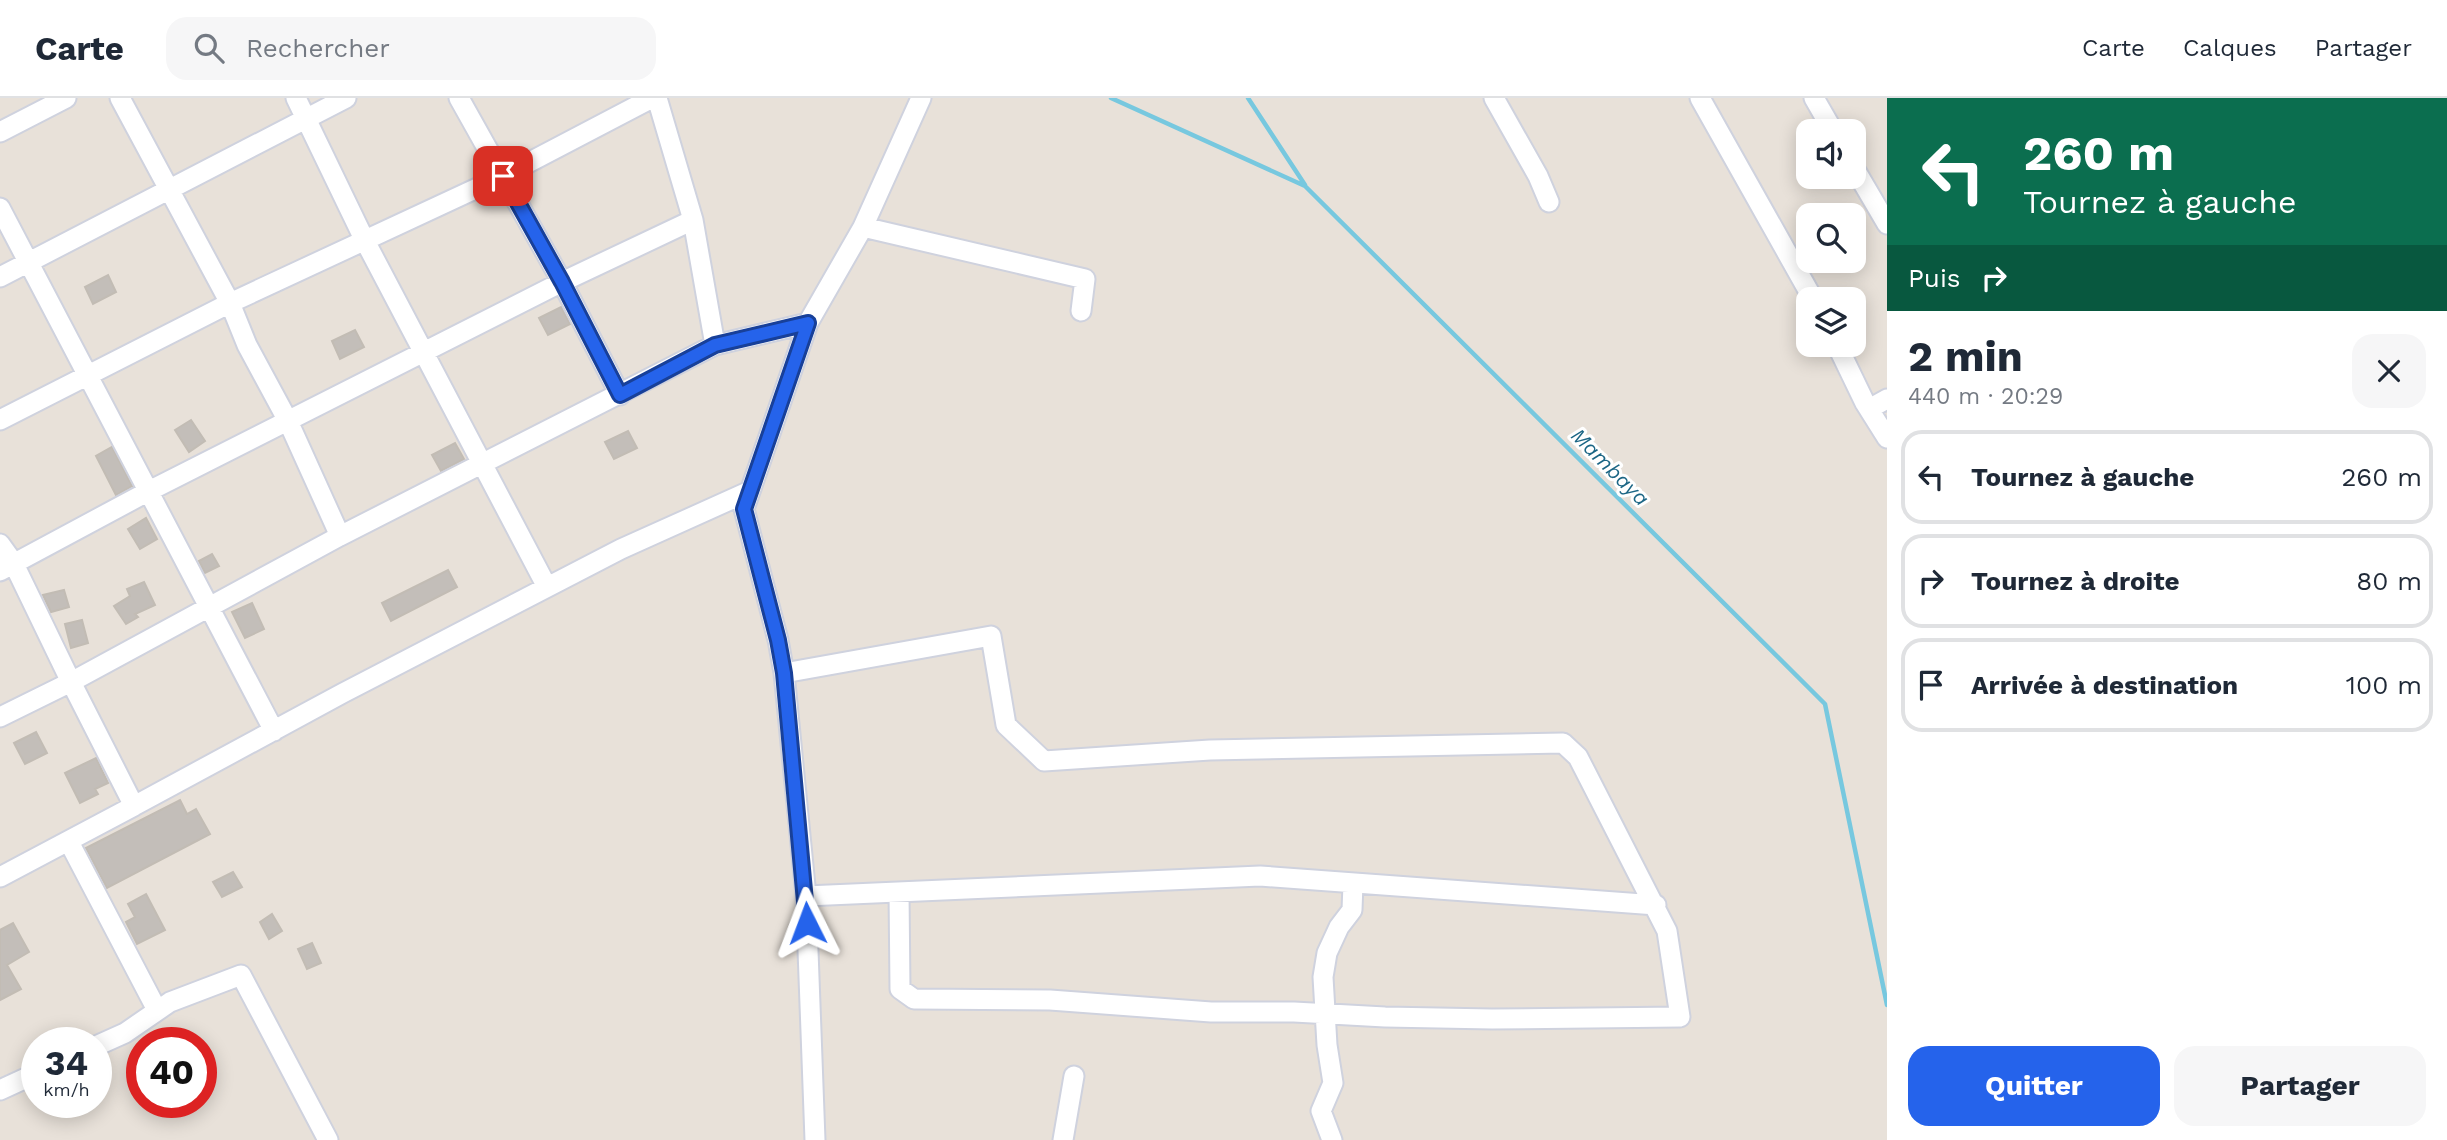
<!DOCTYPE html>
<html lang="fr">
<meta charset="utf-8">
<style>
:root{--surface:#fff;--page:#f6f6f7;--text:#1f2937;--muted:#747a83;--line:#e0e1e3;--accent:#2563eb}
body{margin:0;font-family:"Work Sans",sans-serif;background:var(--page);color:var(--text);height:100vh;display:flex;flex-direction:column;font-size:26px;white-space:nowrap}
*{box-sizing:border-box;margin:0}
p{font-size:23px;color:var(--muted)}
.icon{flex:none;width:38px;height:38px;fill:none;stroke:currentColor;stroke-width:2;stroke-linecap:round;stroke-linejoin:round}
.map{position:relative;flex:1;overflow:hidden}
.sheet{display:flex;flex-direction:column;background:var(--surface);width:560px}
.sheet>*{flex:none}
.top-card{background:#0b6e4f;color:#fff;overflow:hidden}
.controls{position:absolute;left:1796px;top:21px;display:grid;gap:14px}
.controls a{display:grid;place-items:center;width:70px;height:70px;border-radius:14px;background:var(--surface);box-shadow:0 4px 18px #0003;font-size:35px}
.speed{position:absolute;left:21px;top:929px;display:flex;gap:14px;font-size:35px;font-weight:700;text-align:center}
.speed>*{display:grid;place-content:center;width:91px;height:91px;border-radius:50%;background:var(--surface);box-shadow:0 4px 18px #0003;line-height:1}
.speed small{font-size:18px;font-weight:400}
.speed .limit{border:10px solid #d22;background:#fff;color:#111}
.pin{position:absolute;display:grid;place-items:center;width:60px;height:60px;color:#fff;margin:-30px;border-radius:14px;box-shadow:0 4px 10px #0006}
.me{position:absolute;width:77px;margin:-38px;rotate:357deg;stroke-linejoin:round;filter:drop-shadow(0 0 5px #0008)}
.turn{display:flex;align-items:center;gap:24px;height:147px;padding:0 21px;font-size:32px}
.turn .icon{width:91px;height:91px;stroke-width:2.5}
.turn b{display:block;font-size:49px;line-height:60px}
.then{display:flex;align-items:center;height:66px;padding:0 21px;background:#0003;gap:14px;font-size:26px}
.round{display:grid;place-items:center;flex:none;width:74px;height:74px;border-radius:21px;background:var(--page)}
.head{display:flex;align-items:center;justify-content:space-between;height:119px;padding:0 21px}
h1{font-size:42px;font-weight:700;line-height:52px}
.primary-button{display:flex;gap:14px;margin-top:auto;padding:14px 21px}
.primary-button a{flex:1;height:80px;border-radius:21px;background:var(--accent);color:#fff;font-size:28px;font-weight:700;line-height:80px;text-align:center}
.primary-button a+a{background:var(--page);color:var(--text)}
ul{padding:0;list-style:none}
li{display:flex;align-items:center;gap:21px;height:94px;margin:0 14px 10px;padding:0 7px;border:4px solid var(--line);border-radius:21px}
li div{flex:1}
li b{display:block;font-size:26px}
li em{font-style:normal}
header{display:flex;align-items:center;gap:42px;box-sizing:border-box;height:98px;padding:0 35px;background:var(--surface);border-bottom:2px solid var(--line)}
header strong{font-size:33px}
nav{display:flex;gap:38px;margin-inline-start:auto;font-size:24px}
.search{width:490px;height:63px;background:var(--page);display:flex;align-items:center;gap:18px;box-sizing:border-box;padding:0 24px;border-radius:21px;color:var(--muted);font-size:26px}
main{display:flex;flex:1;min-height:0}
.map>svg:first-child{display:block}
</style>
<header>
<strong>Carte</strong>
<div class="search"><svg class="icon" aria-label="search" viewBox="0 0 24 24"><circle cx="10" cy="10" r="6"/><path d="M15 15l6 6"/></svg>Rechercher</div>
<nav><a>Carte</a><a>Calques</a><a>Partager</a></nav>
</header>
<main>
<div class="map">
<svg width="1887" height="1042" viewBox="0 0 1887 1042">
<rect width="100%" height="100%" fill="#e8e1d9"/>
<g fill="none" stroke-linecap="round" stroke-linejoin="round">
<!-- stream -->
<path stroke="#77c8df" stroke-width="4.5" d="M 1111,0 L 1305,88 L 1825,606 L 1887,907
M 1248,0 L 1305,87"/>
</g>
<!-- building -->
<path fill="#c3beb9" stroke="#c2bcb4" stroke-width="2" d="M 108,177 L 116,194 L 93,206 L 85,189 Z
M 561,209 L 570,226 L 548,237 L 539,220 Z
M 355,232 L 364,249 L 340,261 L 332,243 Z
M 191,322 L 205,343 L 189,354 L 175,332 Z
M 628,333 L 637,350 L 614,361 L 605,344 Z
M 455,345 L 464,361 L 441,373 L 432,357 Z
M 112,349 L 132,388 L 116,397 L 96,358 Z
M 146,420 L 157,441 L 140,451 L 128,431 Z
M 212,456 L 219,468 L 205,475 L 199,463 Z
M 448,472 L 457,489 L 391,523 L 382,505 Z
M 144,484 L 155,507 L 135,516 L 138,519 L 126,526 L 114,508 L 130,498 L 127,491 Z
M 64,492 L 69,509 L 51,514 L 43,497 Z
M 252,505 L 264,531 L 245,540 L 232,514 Z
M 82,522 L 88,545 L 71,550 L 65,526 Z
M 36,634 L 47,655 L 25,666 L 14,645 Z
M 96,660 L 108,685 L 95,691 L 98,696 L 80,705 L 65,675 Z
M 180,702 L 187,716 L 196,711 L 210,736 L 107,790 L 86,750 Z
M 233,774 L 242,789 L 222,799 L 213,784 Z
M 146,796 L 165,832 L 137,846 L 126,824 L 135,819 L 128,806 Z
M 272,816 L 282,833 L 269,841 L 260,824 Z
M 13,825 L 29,854 L 7,867 L 21,891 L 0,902 L 0,832 Z
M 312,845 L 321,865 L 307,871 L 298,851 Z"/>
<g fill="none" stroke-linecap="round" stroke-linejoin="round">
<!-- minor casing -->
<g stroke="#cfd2de" stroke-width="23">
<path id="minor" d="M 120,0 L 230,205 L 247,247 L 288,323 L 340,438
M 296,0 L 364,141 L 547,489
M 459,0 L 562,184 L 620,297
M 657,0 L 693,122 L 715,247
M 1494,0 L 1538,78 L 1549,104
M 1700,0 L 1813,201
M 1814,0 L 1833,33
M 0,34 L 66,0
M 1853,68 L 1887,126
M 0,110 L 274,633
M 863,129 L 1085,181 L 1081,213
M 0,179 L 346,0
M 1837,247 L 1865,305 L 1887,340
M 1869,311 L 1887,301
M 0,322 L 230,205 L 503,78 L 652,0
M 0,446 L 13,464 L 71,584 L 0,619
M 0,473 L 149,393 L 562,184 L 693,122
M 784,575 L 991,538 L 1006,627 L 1044,663 L 1210,652 L 1563,645 L 1578,659 L 1667,833 L 1680,919 L 1492,921 L 1385,919 L 1294,914 L 1211,914 L 1050,902 L 914,901 L 900,891 L 899,794
M 134,708 L 343,595 L 621,451 L 750,393
M 69,744 L 157,912
M 0,779 L 134,708 L 71,584 L 340,438 L 715,247 L 808,225
M 806,798 L 1260,778 L 1656,807
M 96,948 L 125,935 L 170,904 L 241,877 L 328,1042
M 0,992 L 37,975
M 815,1042 L 806,798 L 784,575 L 778,542 L 744,411 L 808,225 L 863,129 L 921,0
M 1063,1042 L 1074,978
M 1332,1042 L 1321,1013 L 1333,985 L 1327,947 L 1323,879 L 1327,855 L 1339,829 L 1352,812 L 1353,786"/>
</g>
<!-- minor -->
<use href="#minor" stroke="#fff" stroke-width="19"/>
</g>
<g fill="none" stroke-linecap="round" stroke-linejoin="round">
<!-- route casing -->
<g stroke="#184099" stroke-width="18">
<path id="route" d="M 503,78 L 562,184 L 620,297 L 715,247 L 808,225 L 744,411 L 778,542 L 784,575 L 807,825"/>
</g>
<!-- route -->
<use href="#route" stroke="#2563eb" stroke-width="12"/>
</g>
<g text-anchor="middle" stroke-width="6" stroke-linejoin="round" paint-order="stroke">
<!-- water labels -->
<g font-size="21" font-style="italic" fill="#1c6685" stroke="#fff">
<text transform="translate(1610 369) rotate(45)" y="7">Mambaya</text>
</g>
</g>
</svg>
<div class="controls">
<a><svg class="icon" aria-label="sound" viewBox="0 0 24 24"><path d="M4 9h4l5-4v14l-5-4H4zM17 9q2 3 0 6"/></svg></a>
<a><svg class="icon" aria-label="search" viewBox="0 0 24 24"><circle cx="10" cy="10" r="6"/><path d="M15 15l6 6"/></svg></a>
<a><svg class="icon" aria-label="layers" viewBox="0 0 24 24"><path d="M12 4l9 5-9 5-9-5zM3 14l9 5 9-5"/></svg></a>
</div>
<div class="speed"><div>34<small>km/h</small></div><div class="limit">40</div></div>
<div class="pin" style="left:503px;top:78px;background:#d93025"><svg class="icon" aria-label="arrive" viewBox="0 0 24 24"><path d="M6 21V4h12l-3 4 3 4H6"/></svg></div>
<svg class="me" style="left:807px;top:825px" viewBox="-20 -20 40 40"><path d="M0-17L14 15 0 8-14 15z" fill="#2563eb" stroke="#fff" stroke-width="4"/></svg>
</div>
<section class="sheet">
<div class="top-card">
<div class="turn"><svg class="icon" aria-label="left" viewBox="0 0 24 24"><path d="M17 20v-9H6M10 6l-5 5 5 5"/></svg><div><b>260 m</b>Tournez à gauche</div></div>
<div class="then">Puis<svg class="icon" aria-label="right" viewBox="0 0 24 24"><path d="M7 20v-9h11M14 6l5 5-5 5"/></svg></div>
</div>
<div class="head"><div><h1>2 min</h1><p>440 m · 20:29</p></div><a class="round"><svg class="icon" aria-label="close" viewBox="0 0 24 24"><path d="M6 6l12 12M18 6L6 18"/></svg></a></div>
<ul>
<li><svg class="icon" aria-label="left" viewBox="0 0 24 24"><path d="M17 20v-9H6M10 6l-5 5 5 5"/></svg><div><b>Tournez à gauche</b></div><em>260 m</em></li>
<li><svg class="icon" aria-label="right" viewBox="0 0 24 24"><path d="M7 20v-9h11M14 6l5 5-5 5"/></svg><div><b>Tournez à droite</b></div><em>80 m</em></li>
<li><svg class="icon" aria-label="arrive" viewBox="0 0 24 24"><path d="M6 21V4h12l-3 4 3 4H6"/></svg><div><b>Arrivée à destination</b></div><em>100 m</em></li>
</ul>
<div class="primary-button"><a>Quitter</a><a>Partager</a></div>
</section>
</main>
